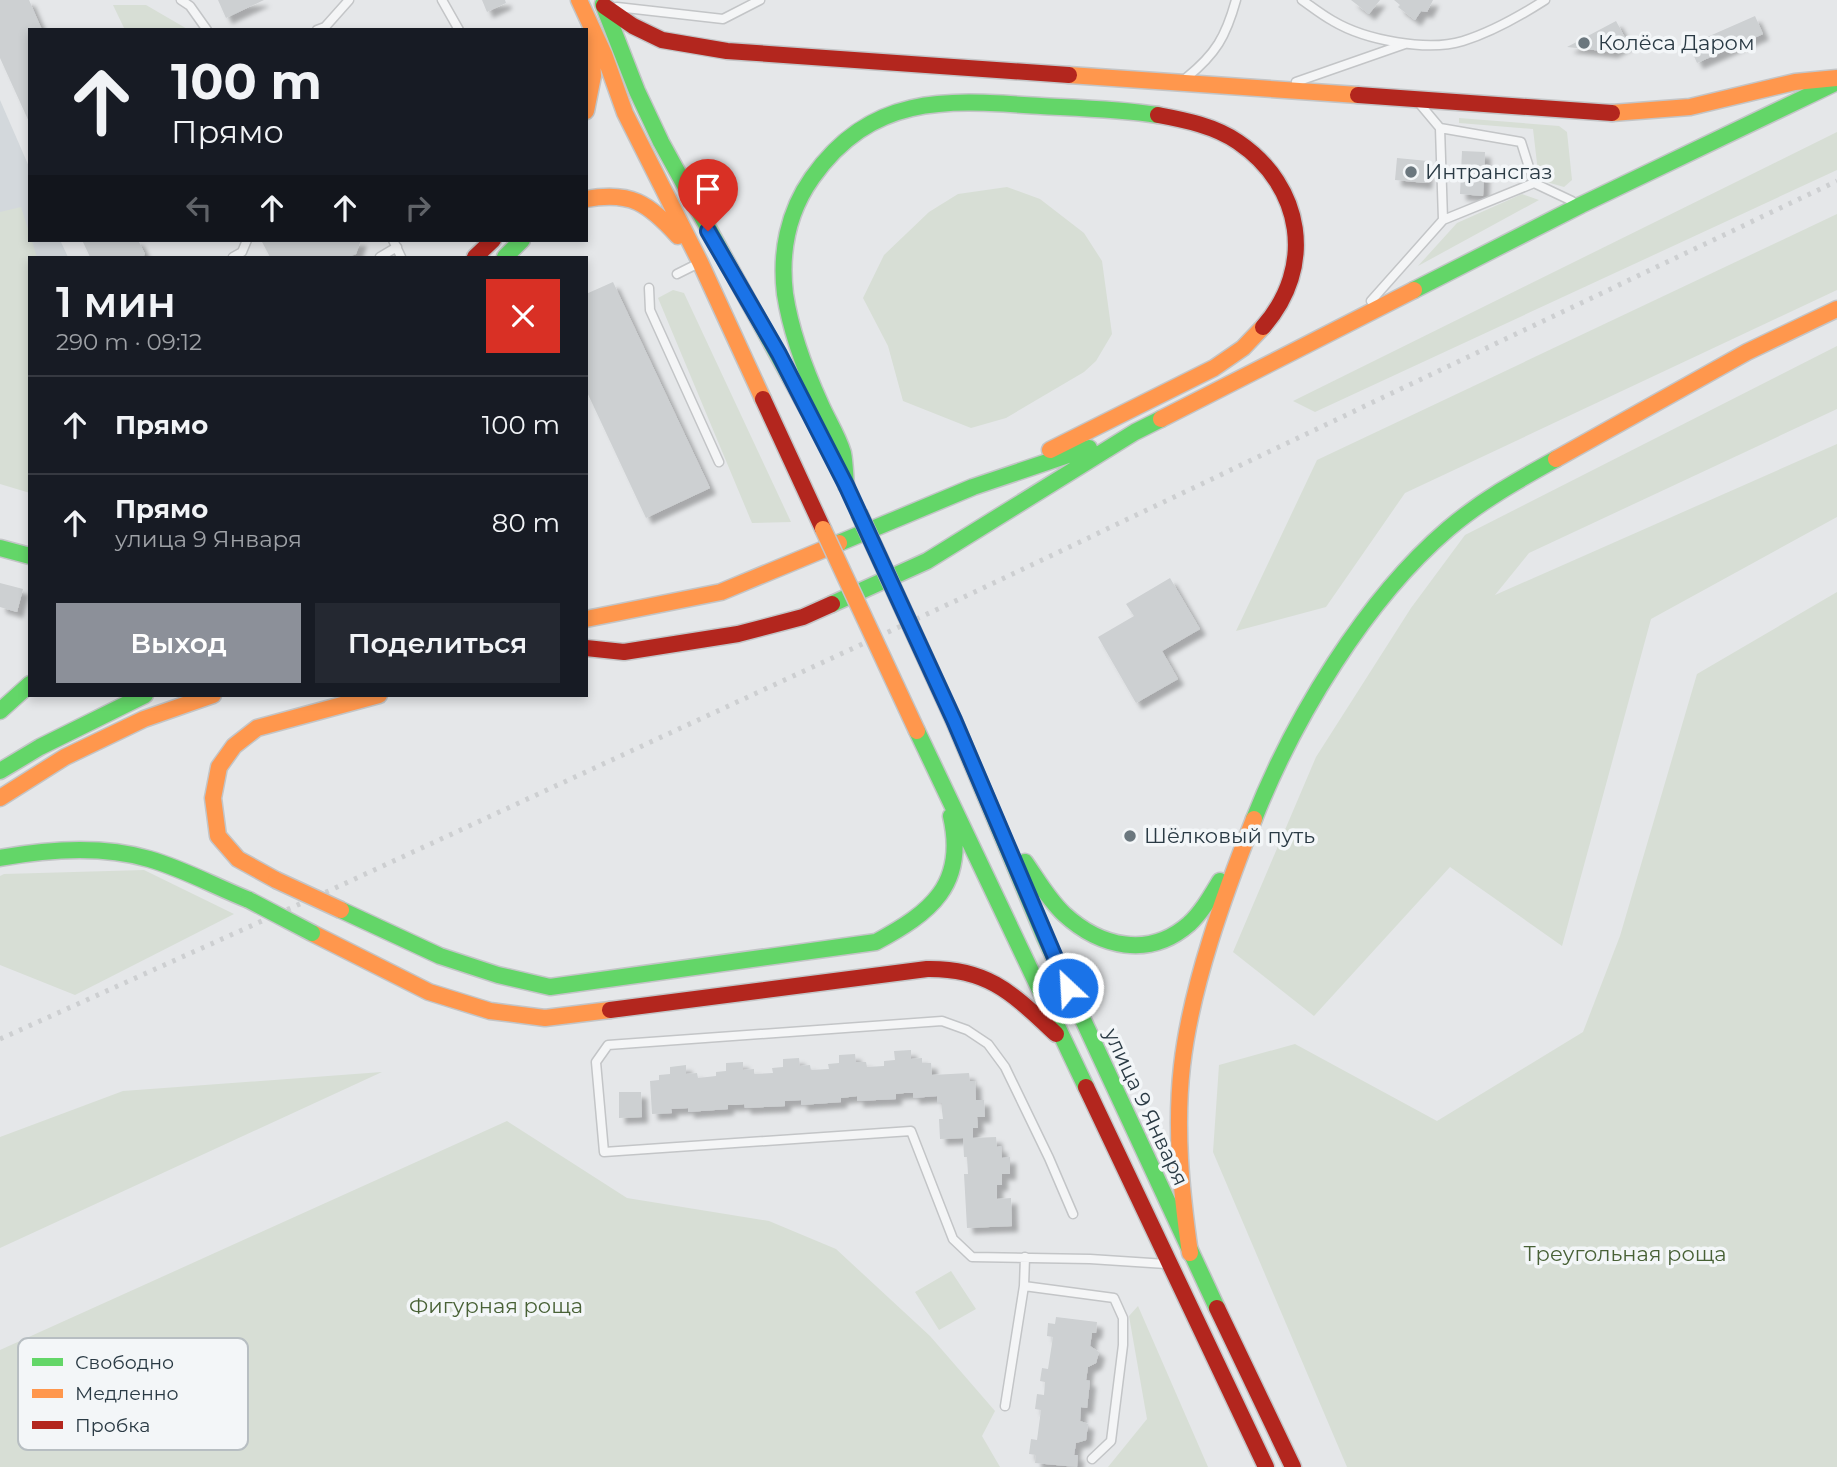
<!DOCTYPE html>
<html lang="ru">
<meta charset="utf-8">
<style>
:root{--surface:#171b24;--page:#242831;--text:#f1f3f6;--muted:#9ea1a6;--line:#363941;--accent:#8c9099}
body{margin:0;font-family:Montserrat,sans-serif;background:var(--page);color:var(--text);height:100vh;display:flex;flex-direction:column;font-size:26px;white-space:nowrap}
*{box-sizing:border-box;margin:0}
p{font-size:23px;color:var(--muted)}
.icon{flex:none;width:38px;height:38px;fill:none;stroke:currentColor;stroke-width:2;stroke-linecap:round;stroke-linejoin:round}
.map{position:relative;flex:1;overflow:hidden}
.sheet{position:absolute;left:28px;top:256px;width:560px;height:441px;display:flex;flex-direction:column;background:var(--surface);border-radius:0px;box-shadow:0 4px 10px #0003}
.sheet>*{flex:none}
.guide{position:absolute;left:28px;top:28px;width:560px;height:214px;border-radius:0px;box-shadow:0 4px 10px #0003;background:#171b24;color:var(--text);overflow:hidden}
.pin{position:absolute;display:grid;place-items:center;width:60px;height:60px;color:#fff;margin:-72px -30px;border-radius:50% 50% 50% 0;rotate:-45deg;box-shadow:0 0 7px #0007}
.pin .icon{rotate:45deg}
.me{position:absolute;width:77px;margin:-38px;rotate:335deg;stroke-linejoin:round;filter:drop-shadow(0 0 5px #0008)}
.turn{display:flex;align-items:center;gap:24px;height:147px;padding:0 28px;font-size:32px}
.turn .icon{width:91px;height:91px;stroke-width:2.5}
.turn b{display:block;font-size:49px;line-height:60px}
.lanes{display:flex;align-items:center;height:66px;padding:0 28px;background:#0003;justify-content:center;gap:35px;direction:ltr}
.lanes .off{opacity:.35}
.round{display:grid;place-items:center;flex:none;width:74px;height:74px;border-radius:0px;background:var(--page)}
.summary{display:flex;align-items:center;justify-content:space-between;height:119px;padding:0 28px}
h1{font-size:42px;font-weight:600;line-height:52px}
.button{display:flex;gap:14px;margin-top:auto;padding:14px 28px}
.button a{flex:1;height:80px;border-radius:0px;background:var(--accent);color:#fff;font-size:28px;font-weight:600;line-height:80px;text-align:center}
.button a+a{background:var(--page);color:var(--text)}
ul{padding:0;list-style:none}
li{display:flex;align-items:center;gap:21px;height:98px;padding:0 28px;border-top:2px solid var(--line)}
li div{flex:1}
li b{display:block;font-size:26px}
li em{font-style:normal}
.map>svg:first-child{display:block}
</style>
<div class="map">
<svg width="1837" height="1467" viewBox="0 0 1837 1467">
<defs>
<filter id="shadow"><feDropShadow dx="6" dy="6" stdDeviation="2" flood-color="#0004"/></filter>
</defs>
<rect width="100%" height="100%" fill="#e5e7e9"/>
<!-- built -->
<path fill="#d3d8dc" d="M 0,100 L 30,169 L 30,240 L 60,240 L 68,257 L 30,257 L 0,482 Z"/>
<!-- green -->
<path fill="#d7ded5" d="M 113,5 L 146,5 L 189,30 L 125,30 Z
M 1459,118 L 1559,126 L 1567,132 L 1572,180 L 1564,187 L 1543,181 L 1538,172 L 1533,129 L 1459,123 Z
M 1837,132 L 1837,170 L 1315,412 L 1293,401 Z
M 1007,187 L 1040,199 L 1084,233 L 1102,261 L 1112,334 L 1096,361 L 1084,372 L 1006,418 L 971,428 L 903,401 L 888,346 L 863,298 L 884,255 L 929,212 L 958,194 Z
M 1522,194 L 1539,200 L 1418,266 L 1457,223 Z
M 21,207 L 37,257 L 30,257 L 30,493 L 0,484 L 0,212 Z
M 1837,214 L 1837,290 L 1405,493 L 1326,607 L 1236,631 L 1317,460 Z
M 673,290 L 684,293 L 791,522 L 752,523 L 658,298 Z
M 1837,346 L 1837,409 L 1529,553 L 1495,595 L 1837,444 L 1837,517 L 1651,619 L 1562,946 L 1450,867 L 1314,1016 L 1233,952 L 1316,757 L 1411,608 L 1465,535 Z
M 1837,592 L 1837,1467 L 1347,1467 L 1213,1152 L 1219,1065 L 1295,1044 L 1437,1121 L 1583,1032 L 1620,936 L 1697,674 Z
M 144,870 L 234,914 L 75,995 L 0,965 L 0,876 L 4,874 Z
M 382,1072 L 0,1248 L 0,1137 L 123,1091 Z
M 507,1121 L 627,1198 L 769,1221 L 836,1249 L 930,1336 L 995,1411 L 982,1436 L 1000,1467 L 0,1467 L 0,1350 Z
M 951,1271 L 976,1309 L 939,1330 L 915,1292 Z
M 1138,1306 L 1208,1467 L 1108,1467 L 1147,1419 L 1129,1316 Z"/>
<!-- building -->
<path fill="#cdd0d2" filter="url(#shadow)" d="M 0,0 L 29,0 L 42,30 L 30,30 L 30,124 L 0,58 Z
M 218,0 L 264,0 L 226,18 Z
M 482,0 L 505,0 L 506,3 L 487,12 Z
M 1351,0 L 1380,0 L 1369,14 Z
M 1394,0 L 1433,0 L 1427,12 L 1421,11 L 1415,20 L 1398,7 L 1400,5 Z
M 1755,16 L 1763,34 L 1697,63 L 1689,45 Z
M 1616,21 L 1628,43 L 1612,52 L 1567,47 Z
M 1462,151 L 1485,152 L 1483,196 L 1460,194 Z
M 1397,158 L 1428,161 L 1426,183 L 1395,180 Z
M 82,240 L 138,240 L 145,254 L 143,257 L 90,257 Z
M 261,240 L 361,240 L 356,254 L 348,257 L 270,257 Z
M 613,282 L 710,488 L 646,518 L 586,390 L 586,294 Z
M 1170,578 L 1200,629 L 1162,651 L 1178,679 L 1136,703 L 1098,637 L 1134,616 L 1126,604 Z
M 0,583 L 23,589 L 17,612 L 0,607 Z
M 911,1050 L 911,1059 L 922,1058 L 922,1063 L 931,1063 L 932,1075 L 969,1073 L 970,1081 L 975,1081 L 976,1100 L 984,1100 L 985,1117 L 977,1117 L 978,1128 L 973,1128 L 973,1138 L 996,1137 L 997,1147 L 1001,1146 L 1002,1158 L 1010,1157 L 1010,1174 L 1002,1174 L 1002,1185 L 997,1185 L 997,1199 L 1011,1198 L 1012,1226 L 967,1228 L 964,1174 L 968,1174 L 967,1157 L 964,1157 L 963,1138 L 940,1139 L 939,1119 L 943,1119 L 942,1111 L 942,1103 L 937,1103 L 937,1096 L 913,1098 L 913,1093 L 904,1093 L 896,1094 L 896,1099 L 857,1101 L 857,1096 L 841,1098 L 841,1102 L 801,1105 L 801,1100 L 785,1101 L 785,1106 L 745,1108 L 744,1104 L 736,1105 L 728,1105 L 728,1109 L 688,1112 L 688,1108 L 671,1109 L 672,1113 L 652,1114 L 650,1081 L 659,1080 L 659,1075 L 670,1074 L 670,1067 L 686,1065 L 686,1074 L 697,1073 L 698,1078 L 716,1076 L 716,1072 L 726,1071 L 726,1063 L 743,1062 L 743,1070 L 754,1069 L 754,1074 L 773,1073 L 772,1068 L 783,1067 L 783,1059 L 799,1058 L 800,1066 L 810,1065 L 811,1070 L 829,1069 L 828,1064 L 839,1063 L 839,1055 L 855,1054 L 856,1062 L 866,1062 L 867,1067 L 884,1066 L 884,1061 L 895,1060 L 894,1051 Z
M 619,1092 L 641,1092 L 642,1117 L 619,1118 Z
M 1056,1317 L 1097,1322 L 1096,1333 L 1092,1333 L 1090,1346 L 1099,1352 L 1096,1363 L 1088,1367 L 1086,1380 L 1090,1381 L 1087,1408 L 1081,1407 L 1080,1421 L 1088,1424 L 1086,1440 L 1076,1443 L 1074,1455 L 1078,1455 L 1077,1467 L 1035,1463 L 1036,1455 L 1029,1454 L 1031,1439 L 1037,1440 L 1041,1410 L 1035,1409 L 1037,1394 L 1044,1395 L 1045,1382 L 1040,1381 L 1042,1368 L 1048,1369 L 1053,1337 L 1047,1336 L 1048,1323 L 1055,1324 Z"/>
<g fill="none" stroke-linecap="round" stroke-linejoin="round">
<!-- lane casing -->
<g stroke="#c3c5c7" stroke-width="11">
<path id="lane" d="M 181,0 L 190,6 L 207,30
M 442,0 L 459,30
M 1302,0 C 1312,7 1322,15 1333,21 C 1365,40 1427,52 1463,41 C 1492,32 1520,16 1545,0
M 617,7 L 723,19 L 760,0
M 317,30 L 325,27 L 349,0
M 1186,78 C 1216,54 1226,36 1236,0
M 1296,82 L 1405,44
M 1419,103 L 1440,128
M 1534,183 L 1572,201
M 393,240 L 401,257
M 233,257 L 242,252 L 247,240
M 380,257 L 397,247
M 677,274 L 699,263
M 649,288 L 650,310 L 719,462
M 1371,301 L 1443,220 L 1534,183 L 1521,142 L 1440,128 L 1443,220
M 1073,1214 L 1049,1158 L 1005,1067 L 988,1044 L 967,1030 L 942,1021 L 608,1045 L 596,1062 L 604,1152 L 911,1131 L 953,1239 L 972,1257 L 1090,1259 L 1166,1264
M 1024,1286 L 1114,1298 L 1123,1318 L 1123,1345 L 1111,1441 L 1092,1459
M 1005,1406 L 1024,1286 L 1025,1257"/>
</g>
<!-- fast casing -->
<g stroke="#c3c5c7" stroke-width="19">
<path id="fast" d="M 603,4 L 637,91 L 661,142 L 808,410
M 505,257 L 522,240
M 1414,290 L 1581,205 L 1837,82
M 846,485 C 845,475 845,463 843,453 C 838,436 828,421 821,405 C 805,370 791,333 785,294 C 780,253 788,212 812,178 C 873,92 949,100 1041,106 C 1080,108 1119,109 1158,115
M 839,543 L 973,487 L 1089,448
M 0,548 L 30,556
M 832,604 L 927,561 L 1135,432 L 1161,419
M 0,711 L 30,684
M 954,721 L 1045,938 L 1217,1308
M 917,731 L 1086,1087
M 0,771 L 40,747 L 145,695
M 1254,819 C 1294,718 1365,600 1448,529 C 1481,501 1518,480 1556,459
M 0,858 C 49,849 101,845 149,859 C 184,869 216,887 249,900
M 1025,862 C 1037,879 1048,899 1064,914 C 1100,947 1149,959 1189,924 C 1202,912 1211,896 1220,881
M 341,910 L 440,956 L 498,975 L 550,987 L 876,942 C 930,913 967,885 951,816"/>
</g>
<!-- slow casing -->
<g stroke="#c3c5c7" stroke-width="19">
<path id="slow" d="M 579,0 L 604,54 L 625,113 L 700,262 L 763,399
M 1069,75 L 1358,95
M 586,111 L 593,76 L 591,40
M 1612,113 L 1690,107 L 1795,82 L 1837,78
M 586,199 C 631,191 648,203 678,236
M 1161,419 L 1414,290
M 1050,450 L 1214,368 L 1243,348 L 1263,327
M 1556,459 L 1747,352 L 1837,309
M 586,619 L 721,592 L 839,543
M 0,798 L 65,757 L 144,719 L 213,695
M 276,880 L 238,859 L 218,836 L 213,798 L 219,767 L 234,746 L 257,728 L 379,695
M 312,933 L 429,992 L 490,1011 L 545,1018 L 610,1010
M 1190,1253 C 1181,1191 1175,1128 1182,1066 C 1191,986 1224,895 1254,819"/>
</g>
<!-- jam casing -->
<g stroke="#c3c5c7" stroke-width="19">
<path id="jam" d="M 604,6 L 633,26 L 662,40 L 727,51 L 1069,75
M 1358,95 L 1612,113
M 1158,115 C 1185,120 1215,126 1238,142 C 1303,186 1316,267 1263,327
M 475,257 L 493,240
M 763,399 L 823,529
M 586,648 L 624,652 L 738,634 L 803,617 L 832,604
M 610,1010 L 927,969 C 989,968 1013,994 1056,1034
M 1086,1087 L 1266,1467
M 1217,1308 L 1293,1467"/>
</g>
<!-- lane -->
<use href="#lane" stroke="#f4f5f6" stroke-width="8"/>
<!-- fast -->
<use href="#fast" stroke="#63d668" stroke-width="16"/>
<!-- slow -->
<use href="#slow" stroke="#ff974d" stroke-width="16"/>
<!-- jam -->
<use href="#jam" stroke="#b3261e" stroke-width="16"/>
<!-- rail -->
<path stroke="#cdcfd1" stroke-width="5" stroke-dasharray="3.5 7" stroke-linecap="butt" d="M 0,1039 L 333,889 L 979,590 L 1837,181"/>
<!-- fast-bridge casing -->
<g stroke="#c3c5c7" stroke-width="19" stroke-linecap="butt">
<path id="fast-bridge" d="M 249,900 L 312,933"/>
</g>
<!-- slow-bridge casing -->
<g stroke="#c3c5c7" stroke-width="19" stroke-linecap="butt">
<path id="slow-bridge" d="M 859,513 L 954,721
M 823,529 L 917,731
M 276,880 L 341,910"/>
</g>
<!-- fast-bridge -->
<use href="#fast-bridge" stroke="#63d668" stroke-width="16"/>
<!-- slow-bridge -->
<use href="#slow-bridge" stroke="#ff974d" stroke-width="16"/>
</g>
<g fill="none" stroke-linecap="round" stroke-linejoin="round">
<!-- route casing -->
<g stroke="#114b97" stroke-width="18">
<path id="route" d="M 708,231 L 779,354 L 846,485 L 954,720 L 1068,988"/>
</g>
<!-- route -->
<use href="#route" stroke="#1a73e8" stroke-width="12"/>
</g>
<!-- markers -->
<g fill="#6b777e" stroke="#f3f6f8" stroke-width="2.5">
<circle cx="1584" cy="43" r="7"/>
<circle cx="1411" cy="172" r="7"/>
<circle cx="1130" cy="836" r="7"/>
</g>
<g text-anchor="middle" stroke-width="7" stroke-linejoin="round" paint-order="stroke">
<!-- poi labels -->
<g font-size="21" fill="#2a3a44" stroke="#f3f6f8" text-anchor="start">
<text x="1598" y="50">Колёса Даром</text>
<text x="1425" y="179">Интрансгаз</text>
<text x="1144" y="843">Шёлковый путь</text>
</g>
<!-- street labels -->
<g font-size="21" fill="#2a3a44" stroke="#f3f6f8">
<text transform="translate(1146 1107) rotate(65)" y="7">улица 9 Января</text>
</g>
<!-- park labels -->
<g font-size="21" fill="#486136" stroke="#f3f6f8">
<text x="1625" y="1261">Треугольная роща</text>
<text x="496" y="1313">Фигурная роща</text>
</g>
</g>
<!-- legend -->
<rect x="18" y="1338" width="230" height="112" rx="10" fill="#f3f6f8" stroke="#b7bec2" stroke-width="2"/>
<rect x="32" y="1358" width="31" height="8" fill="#63d668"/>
<rect x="32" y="1389" width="31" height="9" fill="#ff974d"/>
<rect x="32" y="1421" width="31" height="8" fill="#b3261e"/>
<g font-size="19" fill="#2a3a44">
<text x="75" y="1369">Свободно</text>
<text x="75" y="1400">Медленно</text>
<text x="75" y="1432">Пробка</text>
</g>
</svg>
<div class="pin" style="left:708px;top:231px;background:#d93025"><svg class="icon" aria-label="arrive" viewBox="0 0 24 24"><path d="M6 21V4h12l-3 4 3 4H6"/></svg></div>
<svg class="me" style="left:1068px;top:988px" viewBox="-20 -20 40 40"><circle r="17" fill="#1a73e8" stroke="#fff" stroke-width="3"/><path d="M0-11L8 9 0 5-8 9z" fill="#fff"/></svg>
<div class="guide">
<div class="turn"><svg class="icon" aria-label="ahead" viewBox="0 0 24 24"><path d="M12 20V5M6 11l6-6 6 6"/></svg><div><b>100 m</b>Прямо</div></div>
<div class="lanes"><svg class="icon off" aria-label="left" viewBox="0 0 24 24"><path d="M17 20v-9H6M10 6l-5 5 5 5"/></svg><svg class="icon" aria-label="ahead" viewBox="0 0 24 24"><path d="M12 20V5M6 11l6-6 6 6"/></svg><svg class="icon" aria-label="ahead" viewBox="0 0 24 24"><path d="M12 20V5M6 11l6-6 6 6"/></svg><svg class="icon off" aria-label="right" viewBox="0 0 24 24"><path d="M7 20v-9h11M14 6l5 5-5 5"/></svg></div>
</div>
<section class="sheet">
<div class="summary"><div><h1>1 мин</h1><p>290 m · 09:12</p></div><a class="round" style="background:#d93025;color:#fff"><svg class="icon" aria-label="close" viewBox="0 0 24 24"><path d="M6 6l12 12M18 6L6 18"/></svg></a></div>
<ul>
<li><svg class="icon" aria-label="ahead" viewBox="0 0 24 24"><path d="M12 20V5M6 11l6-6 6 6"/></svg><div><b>Прямо</b></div><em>100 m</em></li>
<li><svg class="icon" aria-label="ahead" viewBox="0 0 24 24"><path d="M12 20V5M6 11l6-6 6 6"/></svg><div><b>Прямо</b><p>улица 9 Января</p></div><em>80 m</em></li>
</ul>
<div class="button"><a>Выход</a><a>Поделиться</a></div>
</section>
</div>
